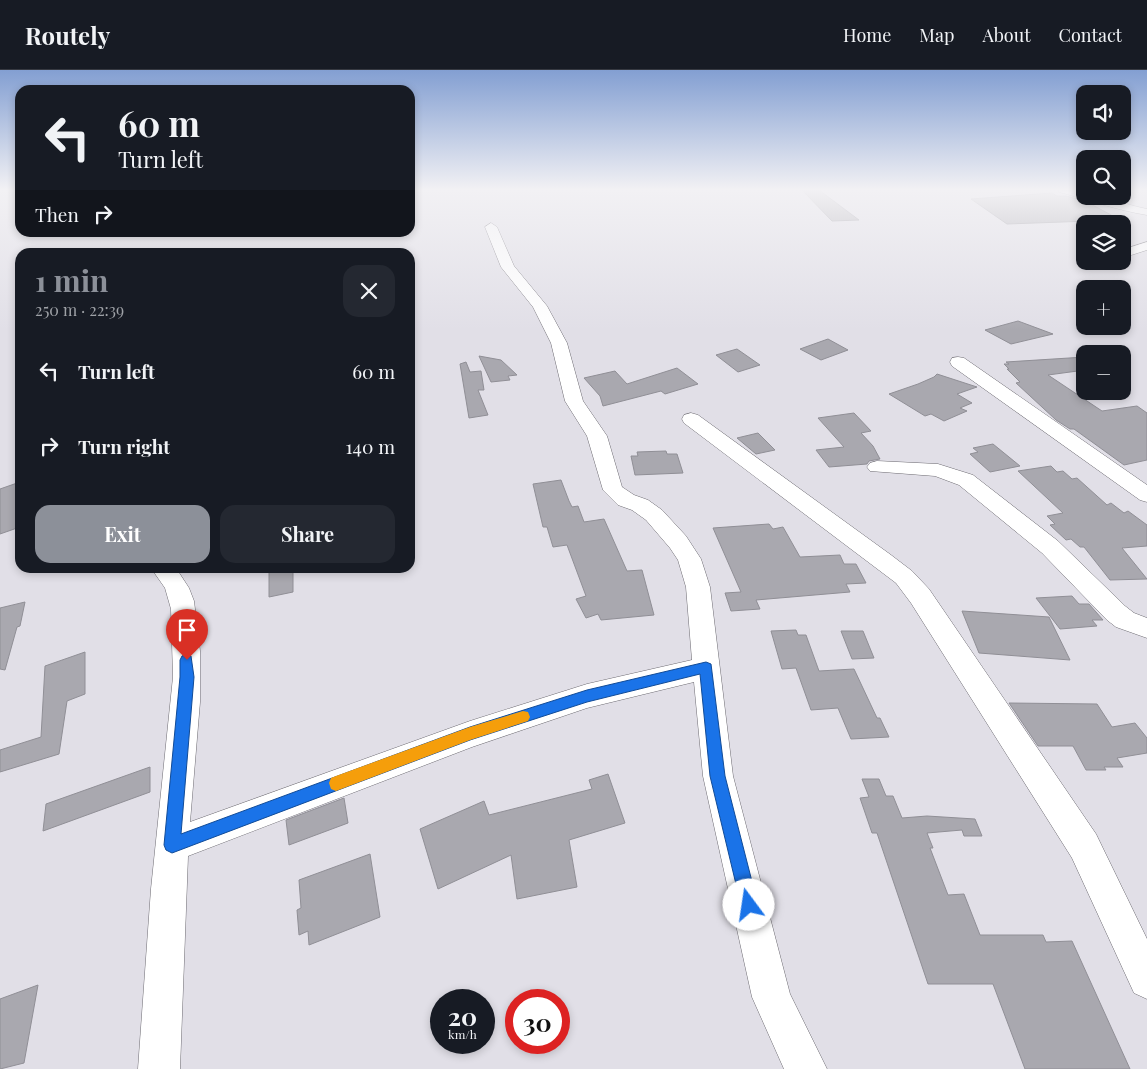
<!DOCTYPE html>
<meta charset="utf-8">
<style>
:root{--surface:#171b24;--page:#242831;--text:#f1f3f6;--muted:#9ea1a6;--line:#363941;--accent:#8c9099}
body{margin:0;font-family:"Playfair Display",serif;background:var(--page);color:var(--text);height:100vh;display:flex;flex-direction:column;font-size:19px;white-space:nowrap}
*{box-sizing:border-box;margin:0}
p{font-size:16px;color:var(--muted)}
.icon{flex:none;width:28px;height:28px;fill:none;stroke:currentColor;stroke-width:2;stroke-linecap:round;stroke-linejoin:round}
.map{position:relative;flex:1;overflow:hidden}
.details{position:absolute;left:15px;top:178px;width:400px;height:325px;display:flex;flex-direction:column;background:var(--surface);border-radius:15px;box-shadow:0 2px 8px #0003}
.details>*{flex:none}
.guide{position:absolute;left:15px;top:15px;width:400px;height:152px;border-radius:15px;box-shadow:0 2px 8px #0003;background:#171b24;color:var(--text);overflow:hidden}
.buttons{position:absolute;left:1076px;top:15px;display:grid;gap:10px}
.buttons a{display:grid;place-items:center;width:55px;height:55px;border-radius:10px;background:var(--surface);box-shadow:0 2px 8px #0003;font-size:25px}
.speed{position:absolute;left:430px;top:919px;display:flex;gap:10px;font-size:25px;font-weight:700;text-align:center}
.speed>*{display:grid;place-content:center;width:65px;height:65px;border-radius:50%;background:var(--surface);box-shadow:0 2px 8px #0003;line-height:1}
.speed small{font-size:12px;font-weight:400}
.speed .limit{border:8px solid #d22;background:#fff;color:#111}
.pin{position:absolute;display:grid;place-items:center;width:42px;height:42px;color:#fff;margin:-51px -21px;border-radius:50% 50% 50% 0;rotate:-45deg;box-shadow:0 0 5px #0007}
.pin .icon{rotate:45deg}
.me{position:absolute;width:55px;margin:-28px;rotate:346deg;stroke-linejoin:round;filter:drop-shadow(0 0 4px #0008)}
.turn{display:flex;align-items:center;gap:18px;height:105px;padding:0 20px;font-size:22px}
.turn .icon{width:65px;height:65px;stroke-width:2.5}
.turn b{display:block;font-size:35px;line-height:42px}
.then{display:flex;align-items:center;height:48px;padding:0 20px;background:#0003;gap:10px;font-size:19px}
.round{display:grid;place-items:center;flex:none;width:52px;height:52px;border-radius:15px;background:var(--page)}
.headline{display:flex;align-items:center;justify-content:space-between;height:85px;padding:0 20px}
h1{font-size:30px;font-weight:700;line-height:38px;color:var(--accent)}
.cta{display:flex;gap:10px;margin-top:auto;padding:10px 20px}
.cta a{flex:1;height:58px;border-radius:15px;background:var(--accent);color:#fff;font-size:20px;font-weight:700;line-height:58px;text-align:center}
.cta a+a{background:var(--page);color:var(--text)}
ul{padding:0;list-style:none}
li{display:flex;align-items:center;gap:15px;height:75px;padding:0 20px}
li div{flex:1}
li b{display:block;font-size:19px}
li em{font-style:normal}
header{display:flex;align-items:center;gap:30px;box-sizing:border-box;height:70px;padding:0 25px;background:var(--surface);border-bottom:1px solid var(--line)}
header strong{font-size:24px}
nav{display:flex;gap:28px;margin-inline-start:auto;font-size:18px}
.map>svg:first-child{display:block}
</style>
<header>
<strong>Routely</strong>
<nav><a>Home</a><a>Map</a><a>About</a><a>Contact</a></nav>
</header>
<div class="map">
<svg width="1147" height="999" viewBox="0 0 1147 999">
<rect width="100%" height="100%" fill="#e1dfe7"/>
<!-- building -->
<path fill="#a9a8af" stroke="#908f96" d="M 802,120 L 819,120 L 859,150 L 832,151 Z
M 1052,123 L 1057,126 L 1066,126 L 1087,132 L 1113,146 L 1109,146 L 1117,150 L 1007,154 L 971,129 Z
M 1018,251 L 1053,264 L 1011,274 L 985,260 Z
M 828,269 L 848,280 L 821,290 L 800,279 Z
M 737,279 L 760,295 L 738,302 L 716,285 Z
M 479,286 L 501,290 L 517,305 L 508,306 L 510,310 L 491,312 Z
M 1085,287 L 1085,300 L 1048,305 L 1102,341 L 1137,336 L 1147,343 L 1147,390 L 1124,395 L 1074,359 L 1070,359 L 1056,350 L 1016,313 L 1020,312 L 1007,299 L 1009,299 L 1004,294 L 1009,294 L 1006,292 Z
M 466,292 L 470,302 L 481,301 L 484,320 L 478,320 L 488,345 L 469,348 L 460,294 Z
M 677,298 L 698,314 L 665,324 L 661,321 L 603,336 L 600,326 L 584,308 L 615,301 L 627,314 Z
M 937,304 L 977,317 L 957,324 L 972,333 L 960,338 L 967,341 L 944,351 L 931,344 L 925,346 L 889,324 L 918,314 L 934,307 Z
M 854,343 L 871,361 L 861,363 L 873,376 L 880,389 L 869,391 L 867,394 L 829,397 L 816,380 L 844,377 L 818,348 Z
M 758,363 L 775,380 L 756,384 L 737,368 Z
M 993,374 L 1020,396 L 990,402 L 970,384 L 978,382 L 973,378 Z
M 666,381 L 667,384 L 677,384 L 683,403 L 635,405 L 631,386 L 638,386 L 637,382 Z
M 1051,396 L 1057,402 L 1063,401 L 1072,409 L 1077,408 L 1107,435 L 1111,433 L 1124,443 L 1128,441 L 1147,455 L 1147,476 L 1122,478 L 1147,509 L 1110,510 L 1084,477 L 1080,477 L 1071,469 L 1066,470 L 1050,455 L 1055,454 L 1047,446 L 1063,443 L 1018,401 Z
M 561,410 L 569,431 L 572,437 L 578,436 L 584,452 L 604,449 L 627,501 L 642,500 L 654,545 L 601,550 L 598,544 L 586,548 L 576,529 L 586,526 L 567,475 L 553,477 L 547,457 L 543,457 L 533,414 Z
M 20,412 L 20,457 L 0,464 L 0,419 Z
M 769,454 L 773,459 L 783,457 L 800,487 L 840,485 L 844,494 L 856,494 L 866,513 L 846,514 L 850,522 L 756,530 L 760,539 L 731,541 L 725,523 L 741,522 L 713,458 Z
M 269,498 L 293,498 L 293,522 L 269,527 Z
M 1072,526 L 1079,534 L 1089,534 L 1103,550 L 1092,550 L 1097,556 L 1060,559 L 1036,528 Z
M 25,532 L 20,556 L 17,557 L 5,600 L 0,599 L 0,538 Z
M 962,541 L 1049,547 L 1070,590 L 979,583 Z
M 796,560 L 798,565 L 806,565 L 819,601 L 854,599 L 877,648 L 880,648 L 889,667 L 851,669 L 838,638 L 811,640 L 796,598 L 782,599 L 771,561 Z
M 841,561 L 863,561 L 874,588 L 852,589 Z
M 85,582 L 85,624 L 67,631 L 59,684 L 0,702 L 0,680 L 41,667 L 45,596 Z
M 1009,633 L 1097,634 L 1112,657 L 1135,653 L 1147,668 L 1147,683 L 1117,688 L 1123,697 L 1104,697 L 1106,700 L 1086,700 L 1073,676 L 1038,676 Z
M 150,697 L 150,722 L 43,761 L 46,734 Z
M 608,704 L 625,753 L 569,770 L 577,817 L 517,829 L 511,785 L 438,819 L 420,759 L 484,731 L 489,745 L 592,719 L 589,710 Z
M 862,709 L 879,709 L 886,726 L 893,726 L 902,748 L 927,746 L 975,749 L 982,766 L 964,766 L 962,760 L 927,763 L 933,778 L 930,778 L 948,825 L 964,824 L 980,865 L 1043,865 L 1046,872 L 1072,871 L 1130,999 L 1025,999 L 993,914 L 928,914 L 877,763 L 872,763 L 860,728 L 869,727 Z
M 344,728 L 348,753 L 289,775 L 286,750 Z
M 370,784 L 380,847 L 309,875 L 308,861 L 299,865 L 297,840 L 301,838 L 299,810 Z
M 38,915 L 24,993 L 0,999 L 0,929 Z"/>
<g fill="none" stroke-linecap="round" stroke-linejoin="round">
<!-- minor casing -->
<g stroke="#6d6b72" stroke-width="1">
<path id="minor" d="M 1058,120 L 1085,122 L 1085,126 C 1106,126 1126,135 1147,139 L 1147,145 C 1117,140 1089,130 1059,122 Z
M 491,153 L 497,157 L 514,196 L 547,236 L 567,273 L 583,331 L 607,366 L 622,417 L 634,425 L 648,430 L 662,440 L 686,466 L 701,489 L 710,517 L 733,706 L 790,924 L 827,999 L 784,999 L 752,927 L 703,706 L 694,612 L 587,638 L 472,677 L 188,786 L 180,999 L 138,999 L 151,819 L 173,607 L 171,539 L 165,518 L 151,498 L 176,498 L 189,518 L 194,531 L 200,581 L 200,632 L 190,752 L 470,651 L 587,614 L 692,590 L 686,517 L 678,490 L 670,478 L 646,450 L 632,440 L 618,435 L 603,420 L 587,366 L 565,331 L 551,273 L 533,237 L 501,197 L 485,157 Z
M 1147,172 L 1147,180 L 1122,188 L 1122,180 Z
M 1082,188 L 1085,188 L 1085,191 L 1111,191 C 1105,197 1091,196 1082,194 L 1080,191 Z
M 958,287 L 964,288 L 1147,415 L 1147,432 L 1140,430 L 952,296 L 950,292 L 952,288 Z
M 691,343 L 698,345 L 891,485 L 912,501 L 929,519 L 1096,764 L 1147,869 L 1147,929 L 1134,923 L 1072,788 L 911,533 L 896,513 L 684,353 L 682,349 L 684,345 Z
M 877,391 L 938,394 L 973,405 L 1058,471 L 1125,536 L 1134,543 L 1147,548 L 1147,568 L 1116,557 L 1107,550 L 1042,483 L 959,415 L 935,406 L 870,401 L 867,397 L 870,393 Z"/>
</g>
<!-- minor -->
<use href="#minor" fill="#fff" fill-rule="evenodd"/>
</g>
<!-- sky -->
<linearGradient id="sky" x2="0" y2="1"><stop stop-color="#839fd2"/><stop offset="0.46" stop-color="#f2f1f4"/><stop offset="1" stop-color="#f2f1f4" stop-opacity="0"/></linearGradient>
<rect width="1147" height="260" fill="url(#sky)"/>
<!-- route -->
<path fill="#1a73e8" stroke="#114b97" d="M 187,584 L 191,586 L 194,607 L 181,764 L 470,657 L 587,620 L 706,592 L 711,594 L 725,706 L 758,835 L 755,841 L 749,843 L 743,841 L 741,835 L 710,706 L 700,604 L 587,632 L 470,670 L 172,783 L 166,780 L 164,775 L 180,607 L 180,590 L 182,586 Z"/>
<!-- slow -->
<path fill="#f59e0b" d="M 523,641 L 528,642 L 530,647 L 528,651 L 470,670 L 336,721 L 331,719 L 329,713 L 331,708 L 336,706 L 470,657 Z"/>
</svg>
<div class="buttons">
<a><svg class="icon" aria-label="sound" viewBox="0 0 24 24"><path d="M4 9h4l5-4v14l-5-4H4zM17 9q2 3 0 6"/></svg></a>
<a><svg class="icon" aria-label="search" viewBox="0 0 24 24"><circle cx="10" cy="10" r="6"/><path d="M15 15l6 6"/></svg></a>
<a><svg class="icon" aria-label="layers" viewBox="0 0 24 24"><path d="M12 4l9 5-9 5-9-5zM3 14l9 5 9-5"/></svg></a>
<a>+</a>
<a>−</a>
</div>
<div class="speed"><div>20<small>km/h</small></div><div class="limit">30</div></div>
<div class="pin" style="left:187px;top:590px;background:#d93025"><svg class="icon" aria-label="arrive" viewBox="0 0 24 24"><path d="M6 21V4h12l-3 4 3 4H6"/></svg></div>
<svg class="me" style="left:749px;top:835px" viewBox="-20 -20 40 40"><circle r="19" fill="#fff"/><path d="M0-13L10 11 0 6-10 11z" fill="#1a73e8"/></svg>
<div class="guide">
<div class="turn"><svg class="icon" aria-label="left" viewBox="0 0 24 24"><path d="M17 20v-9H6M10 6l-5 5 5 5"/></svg><div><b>60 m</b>Turn left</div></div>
<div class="then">Then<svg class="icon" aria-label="right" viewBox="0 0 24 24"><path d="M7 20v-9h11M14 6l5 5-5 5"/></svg></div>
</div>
<section class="details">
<div class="headline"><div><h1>1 min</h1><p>250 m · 22:39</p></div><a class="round"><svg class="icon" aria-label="close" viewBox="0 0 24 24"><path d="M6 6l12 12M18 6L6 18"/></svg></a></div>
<ul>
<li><svg class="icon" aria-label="left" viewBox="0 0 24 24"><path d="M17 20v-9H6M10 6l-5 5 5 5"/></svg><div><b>Turn left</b></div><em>60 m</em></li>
<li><svg class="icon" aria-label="right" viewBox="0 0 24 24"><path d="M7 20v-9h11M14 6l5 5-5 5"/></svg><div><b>Turn right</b></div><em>140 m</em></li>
</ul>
<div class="cta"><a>Exit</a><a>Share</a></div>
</section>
</div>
